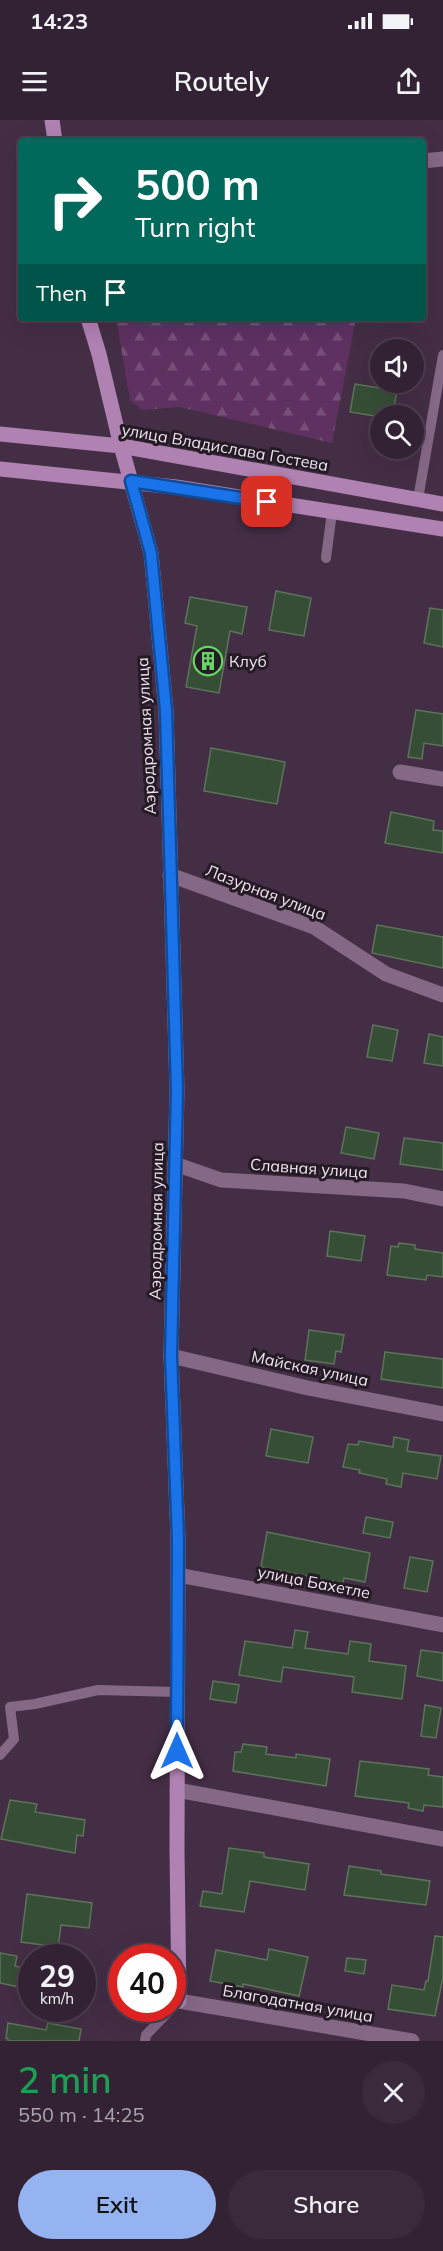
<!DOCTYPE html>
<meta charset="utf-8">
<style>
:root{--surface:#332234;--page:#3b2a3c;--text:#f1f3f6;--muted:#a9a4ac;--line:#4e3f4f;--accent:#95b2f1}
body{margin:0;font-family:Mulish,sans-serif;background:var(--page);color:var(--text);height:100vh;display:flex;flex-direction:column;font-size:22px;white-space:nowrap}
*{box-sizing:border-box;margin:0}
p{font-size:20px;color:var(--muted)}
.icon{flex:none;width:33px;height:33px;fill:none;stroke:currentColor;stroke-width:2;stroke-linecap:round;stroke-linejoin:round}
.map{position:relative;height:1921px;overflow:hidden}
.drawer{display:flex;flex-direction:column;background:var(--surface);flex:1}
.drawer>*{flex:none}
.top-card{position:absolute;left:18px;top:18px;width:408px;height:183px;border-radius:6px;box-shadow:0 6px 24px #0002,0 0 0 2px var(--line);background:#00695c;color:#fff;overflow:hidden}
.fabs{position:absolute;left:370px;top:219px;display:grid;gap:12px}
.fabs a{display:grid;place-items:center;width:54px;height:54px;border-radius:50%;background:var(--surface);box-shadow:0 6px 24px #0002,0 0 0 2px var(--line);font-size:30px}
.speed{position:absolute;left:18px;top:1824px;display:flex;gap:12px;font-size:30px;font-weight:700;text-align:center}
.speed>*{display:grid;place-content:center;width:78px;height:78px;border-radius:50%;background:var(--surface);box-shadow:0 6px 24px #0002,0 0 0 2px var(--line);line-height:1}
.speed small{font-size:15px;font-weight:400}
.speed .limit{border:9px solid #d22;background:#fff;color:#111}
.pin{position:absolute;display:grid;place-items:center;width:51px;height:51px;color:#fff;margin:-26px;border-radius:12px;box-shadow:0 3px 9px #0006}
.me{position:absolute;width:66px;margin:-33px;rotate:0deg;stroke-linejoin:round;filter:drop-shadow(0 0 4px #0008)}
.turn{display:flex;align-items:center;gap:21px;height:126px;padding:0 18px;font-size:27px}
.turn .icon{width:78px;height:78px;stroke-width:2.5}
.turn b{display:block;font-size:42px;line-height:51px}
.then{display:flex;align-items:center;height:57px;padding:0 18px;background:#0003;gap:12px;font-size:22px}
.round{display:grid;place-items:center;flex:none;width:63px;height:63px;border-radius:32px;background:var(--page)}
.overview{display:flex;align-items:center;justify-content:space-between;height:102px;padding:0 18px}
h1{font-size:36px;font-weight:600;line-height:45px;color:#1e9e55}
.cta{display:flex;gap:12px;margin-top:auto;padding:12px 18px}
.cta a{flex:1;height:69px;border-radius:36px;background:var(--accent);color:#111;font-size:24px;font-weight:600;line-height:69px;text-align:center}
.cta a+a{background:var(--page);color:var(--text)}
.status{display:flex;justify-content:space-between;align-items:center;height:42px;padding:0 30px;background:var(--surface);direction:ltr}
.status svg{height:16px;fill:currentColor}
header{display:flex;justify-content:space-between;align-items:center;height:78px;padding:0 18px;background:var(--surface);font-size:27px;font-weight:600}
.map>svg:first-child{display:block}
</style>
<div class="status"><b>14:23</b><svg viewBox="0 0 49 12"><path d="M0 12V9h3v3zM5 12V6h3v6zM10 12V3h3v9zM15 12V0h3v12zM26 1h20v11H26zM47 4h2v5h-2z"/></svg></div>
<header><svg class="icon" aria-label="menu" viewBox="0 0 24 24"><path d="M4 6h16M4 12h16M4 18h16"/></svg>Routely<svg class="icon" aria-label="share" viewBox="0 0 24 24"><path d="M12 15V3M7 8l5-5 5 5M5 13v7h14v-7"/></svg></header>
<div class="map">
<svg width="443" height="1921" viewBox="0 0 443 1921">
<defs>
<pattern id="forest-firs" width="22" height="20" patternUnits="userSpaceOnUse" patternTransform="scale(1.5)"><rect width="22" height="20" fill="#5e3161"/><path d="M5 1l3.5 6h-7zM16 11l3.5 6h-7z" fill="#764f78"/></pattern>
</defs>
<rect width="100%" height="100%" fill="#442e46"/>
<!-- forest -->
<path fill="url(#forest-firs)" d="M 116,198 L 356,198 L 332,323 L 180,287 L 142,290 L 130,280 Z"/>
<!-- building -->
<path fill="#374e36" stroke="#5c745a" stroke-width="1.5" d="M 355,264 L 397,271 L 392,296 L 381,297 L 350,292 Z
M 276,471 L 311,478 L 304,516 L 269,510 Z
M 190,477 L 247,487 L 242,514 L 230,511 L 219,573 L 186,567 L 197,506 L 185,503 Z
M 430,488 L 443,490 L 443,527 L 424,523 Z
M 416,590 L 443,594 L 443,626 L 424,623 L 422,639 L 408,637 Z
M 211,628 L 285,642 L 277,684 L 204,671 Z
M 391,692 L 434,701 L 433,710 L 443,711 L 443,733 L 385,723 Z
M 377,805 L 443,817 L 443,848 L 372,833 Z
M 373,905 L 398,910 L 392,941 L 367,937 Z
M 429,914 L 443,917 L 443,946 L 424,943 Z
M 346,1007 L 379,1013 L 374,1039 L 341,1033 Z
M 404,1018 L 443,1023 L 443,1050 L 400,1044 Z
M 330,1111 L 365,1116 L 361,1141 L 327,1136 Z
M 399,1123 L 415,1125 L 415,1129 L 443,1133 L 443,1157 L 427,1155 L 426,1160 L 387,1155 L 391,1126 L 398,1127 Z
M 309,1210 L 344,1215 L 341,1232 L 336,1231 L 334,1244 L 305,1240 Z
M 385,1232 L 443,1239 L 443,1268 L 381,1259 Z
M 271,1309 L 313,1317 L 308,1343 L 266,1336 Z
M 394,1317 L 409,1320 L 407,1331 L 441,1336 L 437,1359 L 403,1353 L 401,1367 L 386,1364 L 387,1359 L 359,1353 L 360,1350 L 343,1347 L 348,1324 L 358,1325 L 359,1321 L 393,1327 Z
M 366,1397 L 393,1402 L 390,1418 L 363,1413 Z
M 267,1412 L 370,1433 L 365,1462 L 344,1458 L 343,1463 L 261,1447 Z
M 410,1437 L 433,1441 L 427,1472 L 404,1468 Z
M 295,1510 L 308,1512 L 305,1528 L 348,1534 L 350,1521 L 371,1524 L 369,1541 L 406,1546 L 402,1579 L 352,1572 L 354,1557 L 283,1547 L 281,1562 L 239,1555 L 245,1521 L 292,1528 Z
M 421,1530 L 443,1533 L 443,1561 L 417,1556 Z
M 213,1561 L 239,1565 L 236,1583 L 210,1579 Z
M 425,1585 L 441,1588 L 436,1618 L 421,1616 Z
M 243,1624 L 267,1627 L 266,1634 L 296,1638 L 296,1634 L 330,1639 L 326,1666 L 233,1651 L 235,1632 L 241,1632 Z
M 360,1641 L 429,1649 L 428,1655 L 443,1657 L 443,1687 L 424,1685 L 423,1691 L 408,1688 L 409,1683 L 355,1676 Z
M 10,1680 L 37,1684 L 35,1692 L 85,1700 L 83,1716 L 77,1715 L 75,1733 L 1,1719 Z
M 229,1728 L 264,1733 L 264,1737 L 309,1744 L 305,1770 L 250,1761 L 244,1792 L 200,1786 L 203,1771 L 222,1774 Z
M 349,1746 L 381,1751 L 381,1754 L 430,1761 L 426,1785 L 344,1775 Z
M 27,1774 L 92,1783 L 89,1808 L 61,1805 L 58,1827 L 21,1822 Z
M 435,1816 L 443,1817 L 443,1857 L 435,1896 L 388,1889 L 392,1865 L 424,1870 L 426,1861 L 428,1861 Z
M 269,1829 L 308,1837 L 299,1876 L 243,1864 L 243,1867 L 210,1861 L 216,1830 L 267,1840 Z
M 0,1833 L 17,1836 L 15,1846 L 28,1849 L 24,1868 L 0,1863 Z
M 347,1838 L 366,1840 L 364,1854 L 345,1851 Z
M 8,1903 L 46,1910 L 48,1903 L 81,1909 L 79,1921 L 8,1921 L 8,1919 L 6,1918 Z"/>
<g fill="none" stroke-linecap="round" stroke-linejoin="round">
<!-- lane -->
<path stroke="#856886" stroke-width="10" d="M 418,379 L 443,235
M 326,438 L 332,392
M 0,1635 L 14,1619 L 10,1587 L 35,1584 L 98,1570 L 177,1572
M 145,1921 L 146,1915 L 172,1888"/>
<!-- street -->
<path stroke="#856886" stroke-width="15" d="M 423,41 L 443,39
M 400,652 L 443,659
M 170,755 L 314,807 L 386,854 L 443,875
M 175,1044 L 221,1060 L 404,1071 L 443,1079
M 171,1236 L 308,1268 L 443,1294
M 178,1455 L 443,1505
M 177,1670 L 443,1719
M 179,1881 L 412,1921"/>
<!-- secondary -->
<path stroke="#b082b2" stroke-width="15" d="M 52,0 L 55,21
M 88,198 L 99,234 L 121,326 L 151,433 L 166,590 L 177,970 L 171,1236 L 178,1418 L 177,1730 L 179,1881
M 0,314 L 121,326 L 443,384
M 0,349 L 176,367 L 443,409"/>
</g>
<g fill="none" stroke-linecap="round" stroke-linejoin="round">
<!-- route casing -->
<g stroke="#114b97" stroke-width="15">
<path id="route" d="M 177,1631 L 178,1418 L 171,1236 L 177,970 L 166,590 L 151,433 L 131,361 L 267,382"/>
</g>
<!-- route -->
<use href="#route" stroke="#1a73e8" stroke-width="10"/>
</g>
<!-- icons -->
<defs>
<g id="building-ring" transform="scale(1.5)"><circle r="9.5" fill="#251b25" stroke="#68d465" stroke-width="1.5"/><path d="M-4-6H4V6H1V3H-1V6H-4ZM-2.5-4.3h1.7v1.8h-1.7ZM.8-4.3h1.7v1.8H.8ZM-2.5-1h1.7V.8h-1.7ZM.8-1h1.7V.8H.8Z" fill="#68d465"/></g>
</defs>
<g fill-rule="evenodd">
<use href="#building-ring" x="208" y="541"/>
</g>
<g text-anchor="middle" stroke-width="6" stroke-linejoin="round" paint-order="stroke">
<!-- street labels -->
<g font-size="16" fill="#f1e3f2" stroke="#251b25">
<text transform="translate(225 327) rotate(10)" y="6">улица Владислава Гостева</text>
<text transform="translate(146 616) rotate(-93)" y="6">Аэродромная улица</text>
<text transform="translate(266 772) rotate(21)" y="6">Лазурная улица</text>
<text transform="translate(309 1048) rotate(4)" y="6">Славная улица</text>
<text transform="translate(156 1101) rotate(-89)" y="6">Аэродромная улица</text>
<text transform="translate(310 1248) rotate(12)" y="6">Майская улица</text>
<text transform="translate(314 1462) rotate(11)" y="6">улица Бахетле</text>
<text transform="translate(298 1883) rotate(10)" y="6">Благодатная улица</text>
</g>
<!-- poi labels -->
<g font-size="16" fill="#f1e3f2" stroke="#251b25" text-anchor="start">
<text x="229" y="547">Клуб</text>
</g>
</g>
</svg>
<div class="fabs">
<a><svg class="icon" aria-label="sound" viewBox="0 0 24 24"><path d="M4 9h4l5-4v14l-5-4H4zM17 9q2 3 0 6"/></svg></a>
<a><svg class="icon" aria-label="search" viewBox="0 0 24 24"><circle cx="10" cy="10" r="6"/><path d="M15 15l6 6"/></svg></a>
</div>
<div class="speed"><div>29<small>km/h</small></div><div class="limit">40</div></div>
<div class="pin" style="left:267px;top:382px;background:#d93025"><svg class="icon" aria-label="arrive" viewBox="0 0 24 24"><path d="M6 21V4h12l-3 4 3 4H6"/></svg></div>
<svg class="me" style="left:177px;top:1631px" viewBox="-20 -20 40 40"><path d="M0-17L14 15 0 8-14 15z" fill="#1a73e8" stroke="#fff" stroke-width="4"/></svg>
<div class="top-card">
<div class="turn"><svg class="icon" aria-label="right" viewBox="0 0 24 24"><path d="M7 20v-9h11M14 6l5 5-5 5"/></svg><div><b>500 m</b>Turn right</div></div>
<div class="then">Then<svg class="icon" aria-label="arrive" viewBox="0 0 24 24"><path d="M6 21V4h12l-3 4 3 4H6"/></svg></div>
</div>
</div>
<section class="drawer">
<div class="overview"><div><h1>2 min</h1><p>550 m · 14:25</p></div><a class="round"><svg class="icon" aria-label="close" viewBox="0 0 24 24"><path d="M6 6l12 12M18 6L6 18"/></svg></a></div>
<div class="cta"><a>Exit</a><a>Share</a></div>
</section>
